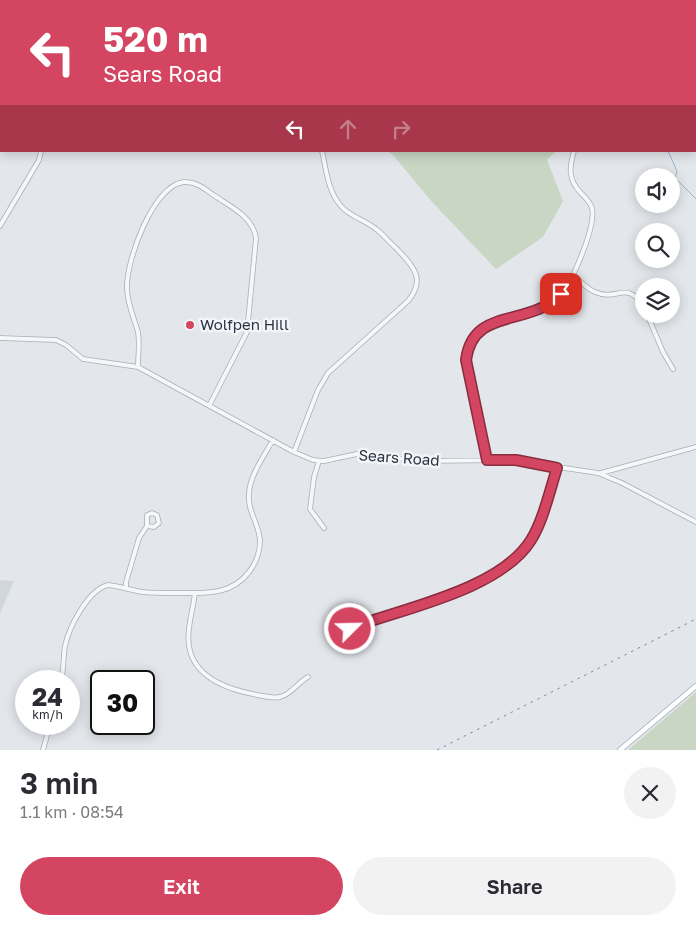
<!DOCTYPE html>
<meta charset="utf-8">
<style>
:root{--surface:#fff;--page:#f2f2f3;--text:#2b2b33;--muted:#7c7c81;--accent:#d34560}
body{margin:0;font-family:"Golos Text",sans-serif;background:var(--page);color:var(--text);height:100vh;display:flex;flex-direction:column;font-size:19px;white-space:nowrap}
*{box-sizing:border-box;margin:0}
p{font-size:16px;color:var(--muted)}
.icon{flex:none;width:28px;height:28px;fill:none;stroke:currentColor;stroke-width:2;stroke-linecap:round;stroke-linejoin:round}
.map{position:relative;height:750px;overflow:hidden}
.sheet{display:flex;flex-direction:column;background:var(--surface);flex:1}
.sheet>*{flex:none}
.guide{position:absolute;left:0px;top:0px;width:696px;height:152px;box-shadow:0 2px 12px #0003;background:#d34560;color:#fff;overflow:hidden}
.fabs{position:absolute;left:635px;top:168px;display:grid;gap:10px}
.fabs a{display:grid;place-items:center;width:45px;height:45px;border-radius:50%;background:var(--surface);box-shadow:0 2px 12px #0003;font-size:25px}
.speed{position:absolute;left:15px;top:670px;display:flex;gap:10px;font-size:25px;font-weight:700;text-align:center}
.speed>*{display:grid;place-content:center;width:65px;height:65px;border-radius:50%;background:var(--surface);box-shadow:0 2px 12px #0003;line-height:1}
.speed small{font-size:12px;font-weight:400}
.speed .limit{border:2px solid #111;border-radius:8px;background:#fff;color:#111}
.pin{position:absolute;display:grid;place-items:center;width:42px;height:42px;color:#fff;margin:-21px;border-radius:10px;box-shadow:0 2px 8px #0006}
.me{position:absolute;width:55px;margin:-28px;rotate:67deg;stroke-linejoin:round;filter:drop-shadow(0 0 4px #0008)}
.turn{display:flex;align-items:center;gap:18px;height:105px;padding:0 20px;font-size:22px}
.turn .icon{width:65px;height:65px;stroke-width:2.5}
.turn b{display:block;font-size:35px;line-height:42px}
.lanes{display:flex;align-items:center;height:48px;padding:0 20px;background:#0003;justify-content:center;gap:25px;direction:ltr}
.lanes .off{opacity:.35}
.round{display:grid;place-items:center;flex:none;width:52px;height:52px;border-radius:26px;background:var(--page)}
.summary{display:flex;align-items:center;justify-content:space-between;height:85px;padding:0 20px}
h1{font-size:30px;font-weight:600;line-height:38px}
.action{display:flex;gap:10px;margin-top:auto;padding:10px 20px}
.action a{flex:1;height:58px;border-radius:30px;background:var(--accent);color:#fff;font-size:20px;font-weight:600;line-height:58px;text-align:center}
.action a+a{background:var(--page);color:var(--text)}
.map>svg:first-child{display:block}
</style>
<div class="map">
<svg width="696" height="750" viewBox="0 0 696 750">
<rect width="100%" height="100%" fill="#e3e6eb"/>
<!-- built -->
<path fill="#d1d6dd" d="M 0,580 L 14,581 L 0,613 Z"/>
<!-- green -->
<path fill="#c9d6c4" d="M 0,0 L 222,0 L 1,1 L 1,36 Z
M 388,151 L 556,151 L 547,160 L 563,201 L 543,237 L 496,269 L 432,202 L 394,156 Z
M 696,692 L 696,750 L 628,750 Z"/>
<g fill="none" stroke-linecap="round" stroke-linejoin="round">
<!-- stream -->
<path stroke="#9db6cc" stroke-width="1" d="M 68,0 L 71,0
M 15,1 L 19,0
M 0,7 L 1,7
M 695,120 L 696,119
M 668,151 L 677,171 L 675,178 L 696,199"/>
<!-- minor casing -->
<g stroke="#a8adb6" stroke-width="5.5">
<path id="minor" d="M 402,0 L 404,1
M 534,0 L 537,1
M 678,0 L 679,1
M 480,1 L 487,0
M 695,21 L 696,23
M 0,226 L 39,160 L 41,151
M 573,275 C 580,281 587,289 595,292 C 618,302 626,279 644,307
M 647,314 L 663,352 L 673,369
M 0,338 L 56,340 L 66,345 L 83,359 L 138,367 L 294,452 L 313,460 L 324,461 L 357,454 L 421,461 L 511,460 L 598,473 L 622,483 L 696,522
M 138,367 C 138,355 140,343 138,332 C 134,318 127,303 127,288 C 126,261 153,185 184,182 C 196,181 206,190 215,196 C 231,207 253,217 256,238 L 247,332 L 210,404
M 294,452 L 318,390 L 328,373 L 408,301 C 427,278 412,265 396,248 C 389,242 383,234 376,229 C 365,220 350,217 341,206 C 328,192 326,169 322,151
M 487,460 C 482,438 477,416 472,393 C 469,383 465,371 466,360 C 469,309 529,326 559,296 C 563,292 567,289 569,284 C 577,267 596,226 592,208 C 590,202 586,198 581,193 C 568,180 569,168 574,151
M 319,461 L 314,477 L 310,509 L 324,528
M 601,473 L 696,447
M 126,588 L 126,582 L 139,538 L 147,526 L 154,527 L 159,523 L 157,515 L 152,513 L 147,515 L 147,526
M 195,593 C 193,611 185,633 190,651 C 198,680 231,690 257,695 C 264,696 273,699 280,697 C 292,694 298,682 308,677
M349 626a5 5 0 1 1 10 0a5 5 0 1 1-10 0Z
M 359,625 C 409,608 498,588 529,543 C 542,524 550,491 557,468
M 61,681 C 64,670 63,658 65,646 C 69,627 88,590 108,585 C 119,586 130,590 142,592 C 153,593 165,593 176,593 C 204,593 231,596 249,572 C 256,563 260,551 260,540 C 259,528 253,518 250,507 C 244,483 261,461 273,440
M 43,750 L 50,724"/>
</g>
<!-- major casing -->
<g stroke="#a1abb8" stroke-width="6">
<path id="major" d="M 620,750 L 696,686"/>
</g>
<!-- minor -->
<use href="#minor" stroke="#f6f7f9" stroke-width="4"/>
<!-- major -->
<use href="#major" stroke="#fff" stroke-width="4.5"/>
<!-- rail -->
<path stroke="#7b8696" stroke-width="1" stroke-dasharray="2.5 5" stroke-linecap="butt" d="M 633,0 L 634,1
M 695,70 L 696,71
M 437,750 L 696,619"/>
</g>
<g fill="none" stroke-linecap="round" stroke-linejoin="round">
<!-- route casing -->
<g stroke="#892d3e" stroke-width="12">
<path id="route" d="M 350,629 L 356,631 L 359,625 C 410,607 501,588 531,540 C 543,521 550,490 557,468 L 516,460 L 487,460 L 466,360 C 473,306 529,328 561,294"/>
</g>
<!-- route -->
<use href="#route" stroke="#d34560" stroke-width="9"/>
</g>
<!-- markers -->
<circle fill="#d34560" stroke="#f3f5f8" stroke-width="2" cx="190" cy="325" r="5"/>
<g text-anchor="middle" stroke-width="5" stroke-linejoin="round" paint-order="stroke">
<!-- poi labels -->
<g font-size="15" fill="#2a3444" stroke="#f3f5f8" text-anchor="start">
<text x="200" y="330">Wolfpen Hill</text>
</g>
<!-- street labels -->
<g font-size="15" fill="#2a3444" stroke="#f3f5f8">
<text transform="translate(399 458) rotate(4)" y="5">Sears Road</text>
</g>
</g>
</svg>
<div class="fabs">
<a><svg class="icon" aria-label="sound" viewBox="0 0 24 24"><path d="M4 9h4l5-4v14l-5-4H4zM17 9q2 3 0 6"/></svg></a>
<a><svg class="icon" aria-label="search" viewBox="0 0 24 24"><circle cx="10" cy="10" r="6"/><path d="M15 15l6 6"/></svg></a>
<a><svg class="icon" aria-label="layers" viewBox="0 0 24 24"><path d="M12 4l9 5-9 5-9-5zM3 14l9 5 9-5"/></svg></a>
</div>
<div class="speed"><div>24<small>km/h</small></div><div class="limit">30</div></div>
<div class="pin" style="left:561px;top:294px;background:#d93025"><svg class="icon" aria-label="arrive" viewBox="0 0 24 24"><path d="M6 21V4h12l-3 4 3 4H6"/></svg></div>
<svg class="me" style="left:350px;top:629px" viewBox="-20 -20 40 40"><circle r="17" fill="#d34560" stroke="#fff" stroke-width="3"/><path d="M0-11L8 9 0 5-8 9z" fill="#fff"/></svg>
<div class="guide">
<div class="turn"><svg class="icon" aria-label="left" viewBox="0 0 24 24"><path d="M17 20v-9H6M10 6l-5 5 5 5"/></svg><div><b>520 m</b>Sears Road</div></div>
<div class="lanes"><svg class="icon" aria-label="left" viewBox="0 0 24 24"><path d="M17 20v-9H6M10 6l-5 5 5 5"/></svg><svg class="icon off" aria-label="ahead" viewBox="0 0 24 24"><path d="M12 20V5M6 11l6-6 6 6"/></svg><svg class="icon off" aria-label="right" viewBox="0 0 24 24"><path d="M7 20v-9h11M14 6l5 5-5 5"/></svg></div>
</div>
</div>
<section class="sheet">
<div class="summary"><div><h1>3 min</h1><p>1.1 km · 08:54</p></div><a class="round"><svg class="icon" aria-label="close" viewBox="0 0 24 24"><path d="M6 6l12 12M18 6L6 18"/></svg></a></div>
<div class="action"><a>Exit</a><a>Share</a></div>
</section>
